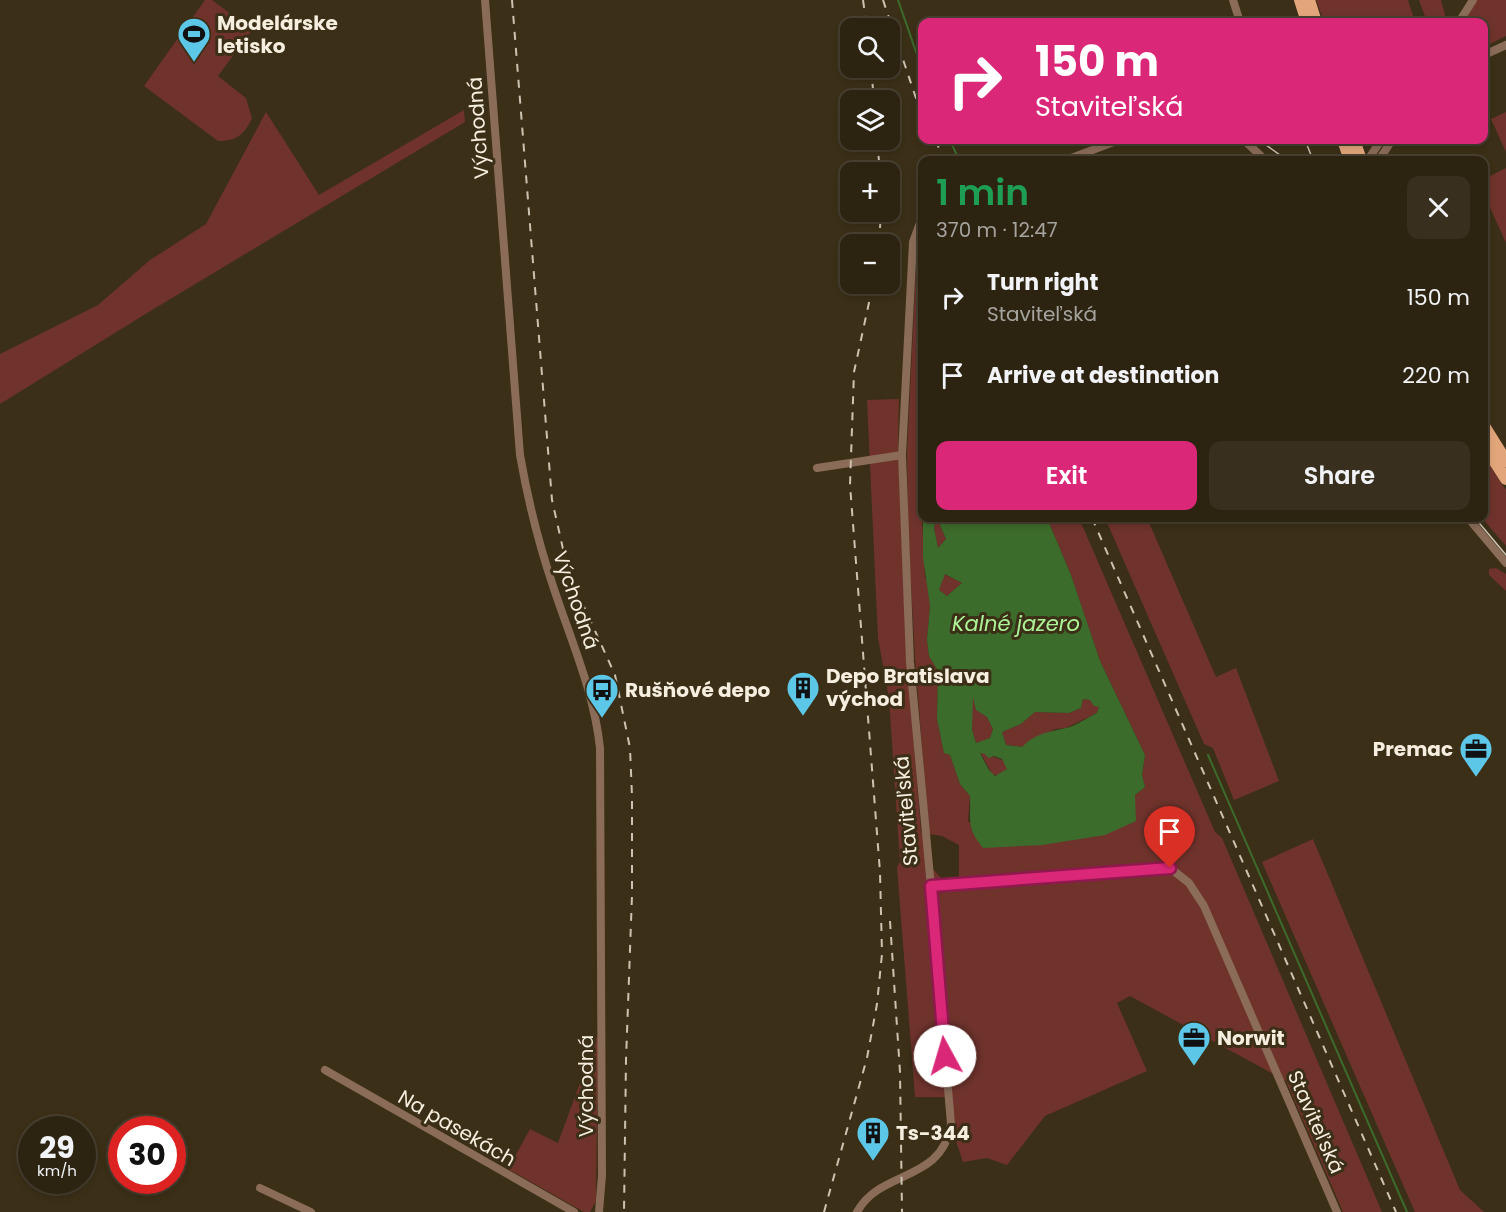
<!DOCTYPE html>
<meta charset="utf-8">
<style>
:root{--surface:#2c2311;--page:#382f1f;--text:#f1f3f6;--muted:#a6a49f;--line:#484031;--accent:#db2777}
body{margin:0;font-family:Poppins,sans-serif;background:var(--page);color:var(--text);height:100vh;display:flex;flex-direction:column;font-size:22px;white-space:nowrap}
*{box-sizing:border-box;margin:0}
p{font-size:20px;color:var(--muted)}
.icon{flex:none;width:33px;height:33px;fill:none;stroke:currentColor;stroke-width:2;stroke-linecap:round;stroke-linejoin:round}
.map{position:relative;flex:1;overflow:hidden}
.details{position:absolute;left:918px;top:156px;width:570px;height:366px;display:flex;flex-direction:column;background:var(--surface);border-radius:12px;box-shadow:0 3px 9px #0003,0 0 0 2px var(--line)}
.details>*{flex:none}
.banner{position:absolute;left:918px;top:18px;width:570px;height:126px;border-radius:12px;box-shadow:0 3px 9px #0003,0 0 0 2px var(--line);background:#db2777;color:#fff;overflow:hidden}
.fabs{position:absolute;left:840px;top:18px;display:grid;gap:12px}
.fabs a{display:grid;place-items:center;width:60px;height:60px;border-radius:12px;background:var(--surface);box-shadow:0 3px 9px #0003,0 0 0 2px var(--line);font-size:30px}
.speed{position:absolute;left:18px;top:1116px;display:flex;gap:12px;font-size:30px;font-weight:700;text-align:center}
.speed>*{display:grid;place-content:center;width:78px;height:78px;border-radius:50%;background:var(--surface);box-shadow:0 3px 9px #0003,0 0 0 2px var(--line);line-height:1}
.speed small{font-size:15px;font-weight:400}
.speed .limit{border:9px solid #d22;background:#fff;color:#111}
.pin{position:absolute;display:grid;place-items:center;width:51px;height:51px;color:#fff;margin:-62px -26px;border-radius:50% 50% 50% 0;rotate:-45deg;box-shadow:0 0 6px #0007}
.pin .icon{rotate:45deg}
.me{position:absolute;width:66px;margin:-33px;rotate:354deg;stroke-linejoin:round;filter:drop-shadow(0 0 4px #0008)}
.turn{display:flex;align-items:center;gap:21px;height:126px;padding:0 18px;font-size:27px}
.turn .icon{width:78px;height:78px;stroke-width:2.5}
.turn b{display:block;font-size:42px;line-height:51px}
.round{display:grid;place-items:center;flex:none;width:63px;height:63px;border-radius:12px;background:var(--page)}
.headline{display:flex;align-items:center;justify-content:space-between;height:102px;padding:0 18px}
h1{font-size:36px;font-weight:600;line-height:45px;color:#1e9e55}
.primary-button{display:flex;gap:12px;margin-top:auto;padding:12px 18px}
.primary-button a{flex:1;height:69px;border-radius:12px;background:var(--accent);color:#fff;font-size:24px;font-weight:600;line-height:69px;text-align:center}
.primary-button a+a{background:var(--page);color:var(--text)}
ul{padding:0;list-style:none}
li{display:flex;align-items:center;gap:18px;height:78px;padding:0 18px}
li div{flex:1}
li b{display:block;font-size:22px}
li em{font-style:normal}
.map>svg:first-child{display:block}
</style>
<div class="map">
<svg width="1506" height="1212" viewBox="0 0 1506 1212">
<rect width="100%" height="100%" fill="#3b2f17"/>
<!-- green -->
<path fill="#6f332c" d="M 205,0 L 212,0 L 252,30 L 218,76 L 246,98 L 252,118 C 245,134 237,141 218,141 L 144,86 Z
M 1316,0 L 1408,0 L 1415,22 L 1324,22 Z
M 1419,0 L 1441,0 L 1447,22 L 1427,22 Z
M 1477,0 L 1506,0 L 1506,36 L 1484,47 L 1484,22 L 1463,22 Z
M 464,110 L 465,122 L 152,310 L 0,404 L 0,354 L 98,305 L 150,260 L 206,224 L 266,112 L 319,195 Z
M 1506,112 L 1506,152 L 1491,119 Z
M 1506,168 L 1506,243 L 1484,194 L 1484,179 Z
M 922,239 L 922,519 L 925,577 L 928,582 L 930,606 L 927,640 L 929,656 L 938,671 L 937,719 L 944,753 L 950,755 L 960,784 L 970,796 L 968,822 L 1135,821 L 1135,795 L 1145,787 L 1142,776 L 1145,755 L 1100,661 L 1071,575 L 1047,518 L 1079,518 L 1215,832 L 1222,838 L 1382,1212 L 1343,1212 L 1286,1081 L 1130,996 L 1117,1003 L 1147,1071 L 1045,1116 L 1007,1165 L 987,1158 L 963,1162 L 954,1135 L 951,1097 L 915,1097 L 897,867 L 900,862 L 889,698 L 878,638 L 867,400 L 899,399 L 898,451 L 907,660 L 921,831 L 932,868 L 943,880 L 959,878 L 959,845 L 942,836 L 929,834 L 915,659 L 908,527 L 907,452 L 917,249 Z
M 1484,457 L 1506,490 L 1506,546 L 1482,518 Z
M 936,518 L 942,518 L 940,525 L 946,539 L 938,548 L 934,528 Z
M 1105,518 L 1147,518 L 1216,677 L 1236,668 L 1279,781 L 1234,800 L 1213,748 L 1204,744 Z
M 1496,568 L 1506,574 L 1506,591 L 1489,575 L 1489,569 Z
M 944,574 L 962,583 L 947,596 L 939,590 Z
M 975,697 L 976,710 L 987,717 L 993,729 L 990,739 L 976,743 L 972,730 L 971,698 Z
M 1083,699 L 1090,700 L 1099,707 L 1097,713 L 1066,728 L 1055,729 L 1022,747 L 1006,745 L 1002,732 L 1021,724 L 1035,712 L 1069,713 L 1081,708 Z
M 980,752 L 1005,761 L 1007,769 L 999,776 L 992,774 Z
M 1313,839 L 1460,1190 L 1484,1212 L 1415,1212 L 1262,862 Z
M 598,1034 L 596,1201 L 590,1212 L 584,1212 L 508,1169 L 530,1129 L 558,1143 Z"/>
<!-- water -->
<path fill="#3c6c2c" fill-rule="evenodd" d="M 923,518 L 936,518 L 934,528 L 938,548 L 946,539 L 940,525 L 942,518 L 1047,518 L 1071,575 L 1100,661 L 1145,755 L 1142,775 L 1145,787 L 1135,795 L 1136,821 L 1105,835 L 1042,845 L 983,848 C 966,828 971,820 970,796 L 960,784 L 950,755 L 944,753 L 937,719 L 938,671 L 929,656 L 927,640 L 930,606 L 923,557 ZM 945,574 L 962,583 L 947,596 L 939,590 ZM 973,697 L 976,710 L 987,717 L 993,729 L 990,738 L 976,743 L 972,730 ZM 1083,699 L 1090,700 L 1094,706 L 1099,707 L 1097,713 C 1088,717 1076,726 1066,728 C 1051,731 1034,734 1022,747 L 1006,745 L 1002,732 L 1021,724 L 1035,712 L 1069,713 L 1081,708 ZM 980,753 L 985,754 L 988,758 L 994,756 L 1002,759 L 1007,769 L 995,776 L 989,770 Z"/>
<g fill="none" stroke-linecap="round" stroke-linejoin="round">
<!-- stream -->
<path stroke="#3c6c2c" stroke-width="2" d="M 898,0 L 922,69
M 950,140 L 959,160
M 1208,755 L 1407,1212"/>
<!-- minor -->
<path stroke="#8a6c58" stroke-width="8" d="M 485,0 L 520,455 C 528,501 539,545 554,589 C 572,643 594,692 600,748 L 602,1175 L 599,1212
M 1233,0 L 1240,22
M 1459,22 L 1473,0
M 1484,55 L 1506,45
M 1244,140 L 1265,160
M 1360,140 L 1370,142 L 1379,140
M 1066,160 L 1119,140
M 1368,160 L 1381,140
M 1379,160 L 1392,140
M 922,217 L 913,242 L 902,455 L 910,662 L 931,887 L 1170,868 L 1189,883 L 1204,906 L 1337,1212
M 817,468 L 902,455
M 1468,518 L 1506,563
M 325,1070 L 574,1212
M 260,1188 L 311,1212
M 857,1212 C 880,1169 942,1183 951,1124 L 931,887"/>
<!-- primary -->
<path stroke="#e3a67b" stroke-width="12" d="M 1300,0 L 1307,22
M 1309,0 L 1316,22
M 1343,140 L 1350,160
M 1354,140 L 1361,160
M 1484,426 L 1506,461
M 1484,445 L 1506,479"/>
<!-- tram -->
<path stroke="#ccc3b2" stroke-width="1.5" d="M 1259,140 L 1287,160
M 1305,140 L 1313,160
M 1475,518 L 1506,555"/>
<!-- rail -->
<path stroke="#ccc3b2" stroke-width="2" stroke-dasharray="8 8" stroke-linecap="butt" d="M 512,0 L 552,500 L 568,571 L 615,675 L 630,748 L 632,796 L 632,895 L 626,1060 L 624,1212
M 863,0 L 867,28
M 883,0 L 922,116
M 871,68 L 874,100
M 877,140 L 880,172
M 936,140 L 943,160
M 879,244 L 881,212
M 1092,518 L 1396,1212
M 890,921 L 900,1072 L 902,1212
M 824,1212 L 867,1058 L 877,1004 L 882,954 L 880,872 L 850,485 L 854,372 L 873,284"/>
</g>
<g fill="none" stroke-linecap="round" stroke-linejoin="round">
<!-- route casing -->
<g stroke="#8e194d" stroke-width="15">
<path id="route" d="M 945,1056 L 931,886 L 1170,868"/>
</g>
<!-- route -->
<use href="#route" stroke="#db2777" stroke-width="10"/>
</g>
<!-- icons -->
<defs>
<g id="stadium-pin" transform="scale(1.725)"><path d="M0 17L-7.5 6A9.5 9.5 0 1 1 7.5 6Z" fill="#5dc7e8" stroke="#3b2f17"/><path d="M0-5a6.5 5 0 1 0 0 10a6.5 5 0 1 0 0-10ZM-3.5-1.8h7v3.6h-7Z" fill="#111"/></g>
<g id="building-pin" transform="scale(1.725)"><path d="M0 17L-7.5 6A9.5 9.5 0 1 1 7.5 6Z" fill="#5dc7e8" stroke="#3b2f17"/><path d="M-4-6H4V6H1V3H-1V6H-4ZM-2.5-4.3h1.7v1.8h-1.7ZM.8-4.3h1.7v1.8H.8ZM-2.5-1h1.7V.8h-1.7ZM.8-1h1.7V.8H.8Z" fill="#111"/></g>
<g id="bus-pin" transform="scale(1.725)"><path d="M0 17L-7.5 6A9.5 9.5 0 1 1 7.5 6Z" fill="#5dc7e8" stroke="#3b2f17"/><path d="M-5-6H5V4H4V6H2V4H-2V6H-4V4H-5ZM-3.5-4V0h7V-4ZM-3.5 1.2v1.5H-2V1.2ZM2 1.2v1.5H3.5V1.2Z" fill="#111"/></g>
<g id="office-pin" transform="scale(1.725)"><path d="M0 17L-7.5 6A9.5 9.5 0 1 1 7.5 6Z" fill="#5dc7e8" stroke="#3b2f17"/><path d="M-6-3h4V-5.5h4V-3h4V5H-6ZM-1-4.5V-3h2v-1.5ZM-6 0V1H6V0Z" fill="#111"/></g>
</defs>
<g fill-rule="evenodd">
<use href="#stadium-pin" x="194" y="34"/>
<use href="#building-pin" x="803" y="688"/>
<use href="#bus-pin" x="602" y="690"/>
<use href="#office-pin" x="1476" y="749"/>
<use href="#office-pin" x="1194" y="1038"/>
<use href="#building-pin" x="873" y="1133"/>
</g>
<g text-anchor="middle" stroke-width="6" stroke-linejoin="round" paint-order="stroke">
<!-- poi labels -->
<g font-size="20" font-weight="bold" fill="#f6eedf" stroke="#3b2f17" text-anchor="start">
<text x="217" y="30">Modelárske<tspan x="217" dy="23">letisko</tspan></text>
<text x="826" y="683">Depo Bratislava<tspan x="826" dy="23">východ</tspan></text>
<text x="625" y="697">Rušňové depo</text>
<text x="1453" y="756" text-anchor="end">Premac</text>
<text x="1217" y="1045">Norwit</text>
<text x="896" y="1140">Ts-344</text>
</g>
<!-- street labels -->
<g font-size="20" fill="#f6eedf" stroke="#3b2f17">
<text transform="translate(478 128) rotate(-94)" y="7">Východná</text>
<text transform="translate(576 600) rotate(71)" y="7">Východná</text>
<text transform="translate(906 811) rotate(-95)" y="7">Staviteľská</text>
<text transform="translate(586 1086) rotate(-90)" y="7">Východná</text>
<text transform="translate(1316 1122) rotate(66)" y="7">Staviteľská</text>
<text transform="translate(457 1128) rotate(30)" y="7">Na pasekách</text>
</g>
<!-- water labels -->
<g font-size="21" font-style="italic" fill="#adf398" stroke="#3b2f17">
<text x="1016" y="631">Kalné jazero</text>
</g>
</g>
</svg>
<div class="fabs">
<a><svg class="icon" aria-label="search" viewBox="0 0 24 24"><circle cx="10" cy="10" r="6"/><path d="M15 15l6 6"/></svg></a>
<a><svg class="icon" aria-label="layers" viewBox="0 0 24 24"><path d="M12 4l9 5-9 5-9-5zM3 14l9 5 9-5"/></svg></a>
<a>+</a>
<a>−</a>
</div>
<div class="speed"><div>29<small>km/h</small></div><div class="limit">30</div></div>
<div class="pin" style="left:1170px;top:868px;background:#d93025"><svg class="icon" aria-label="arrive" viewBox="0 0 24 24"><path d="M6 21V4h12l-3 4 3 4H6"/></svg></div>
<svg class="me" style="left:945px;top:1056px" viewBox="-20 -20 40 40"><circle r="19" fill="#fff"/><path d="M0-13L10 11 0 6-10 11z" fill="#db2777"/></svg>
<div class="banner">
<div class="turn"><svg class="icon" aria-label="right" viewBox="0 0 24 24"><path d="M7 20v-9h11M14 6l5 5-5 5"/></svg><div><b>150 m</b>Staviteľská</div></div>
</div>
<section class="details">
<div class="headline"><div><h1>1 min</h1><p>370 m · 12:47</p></div><a class="round"><svg class="icon" aria-label="close" viewBox="0 0 24 24"><path d="M6 6l12 12M18 6L6 18"/></svg></a></div>
<ul>
<li><svg class="icon" aria-label="right" viewBox="0 0 24 24"><path d="M7 20v-9h11M14 6l5 5-5 5"/></svg><div><b>Turn right</b><p>Staviteľská</p></div><em>150 m</em></li>
<li><svg class="icon" aria-label="arrive" viewBox="0 0 24 24"><path d="M6 21V4h12l-3 4 3 4H6"/></svg><div><b>Arrive at destination</b></div><em>220 m</em></li>
</ul>
<div class="primary-button"><a>Exit</a><a>Share</a></div>
</section>
</div>
